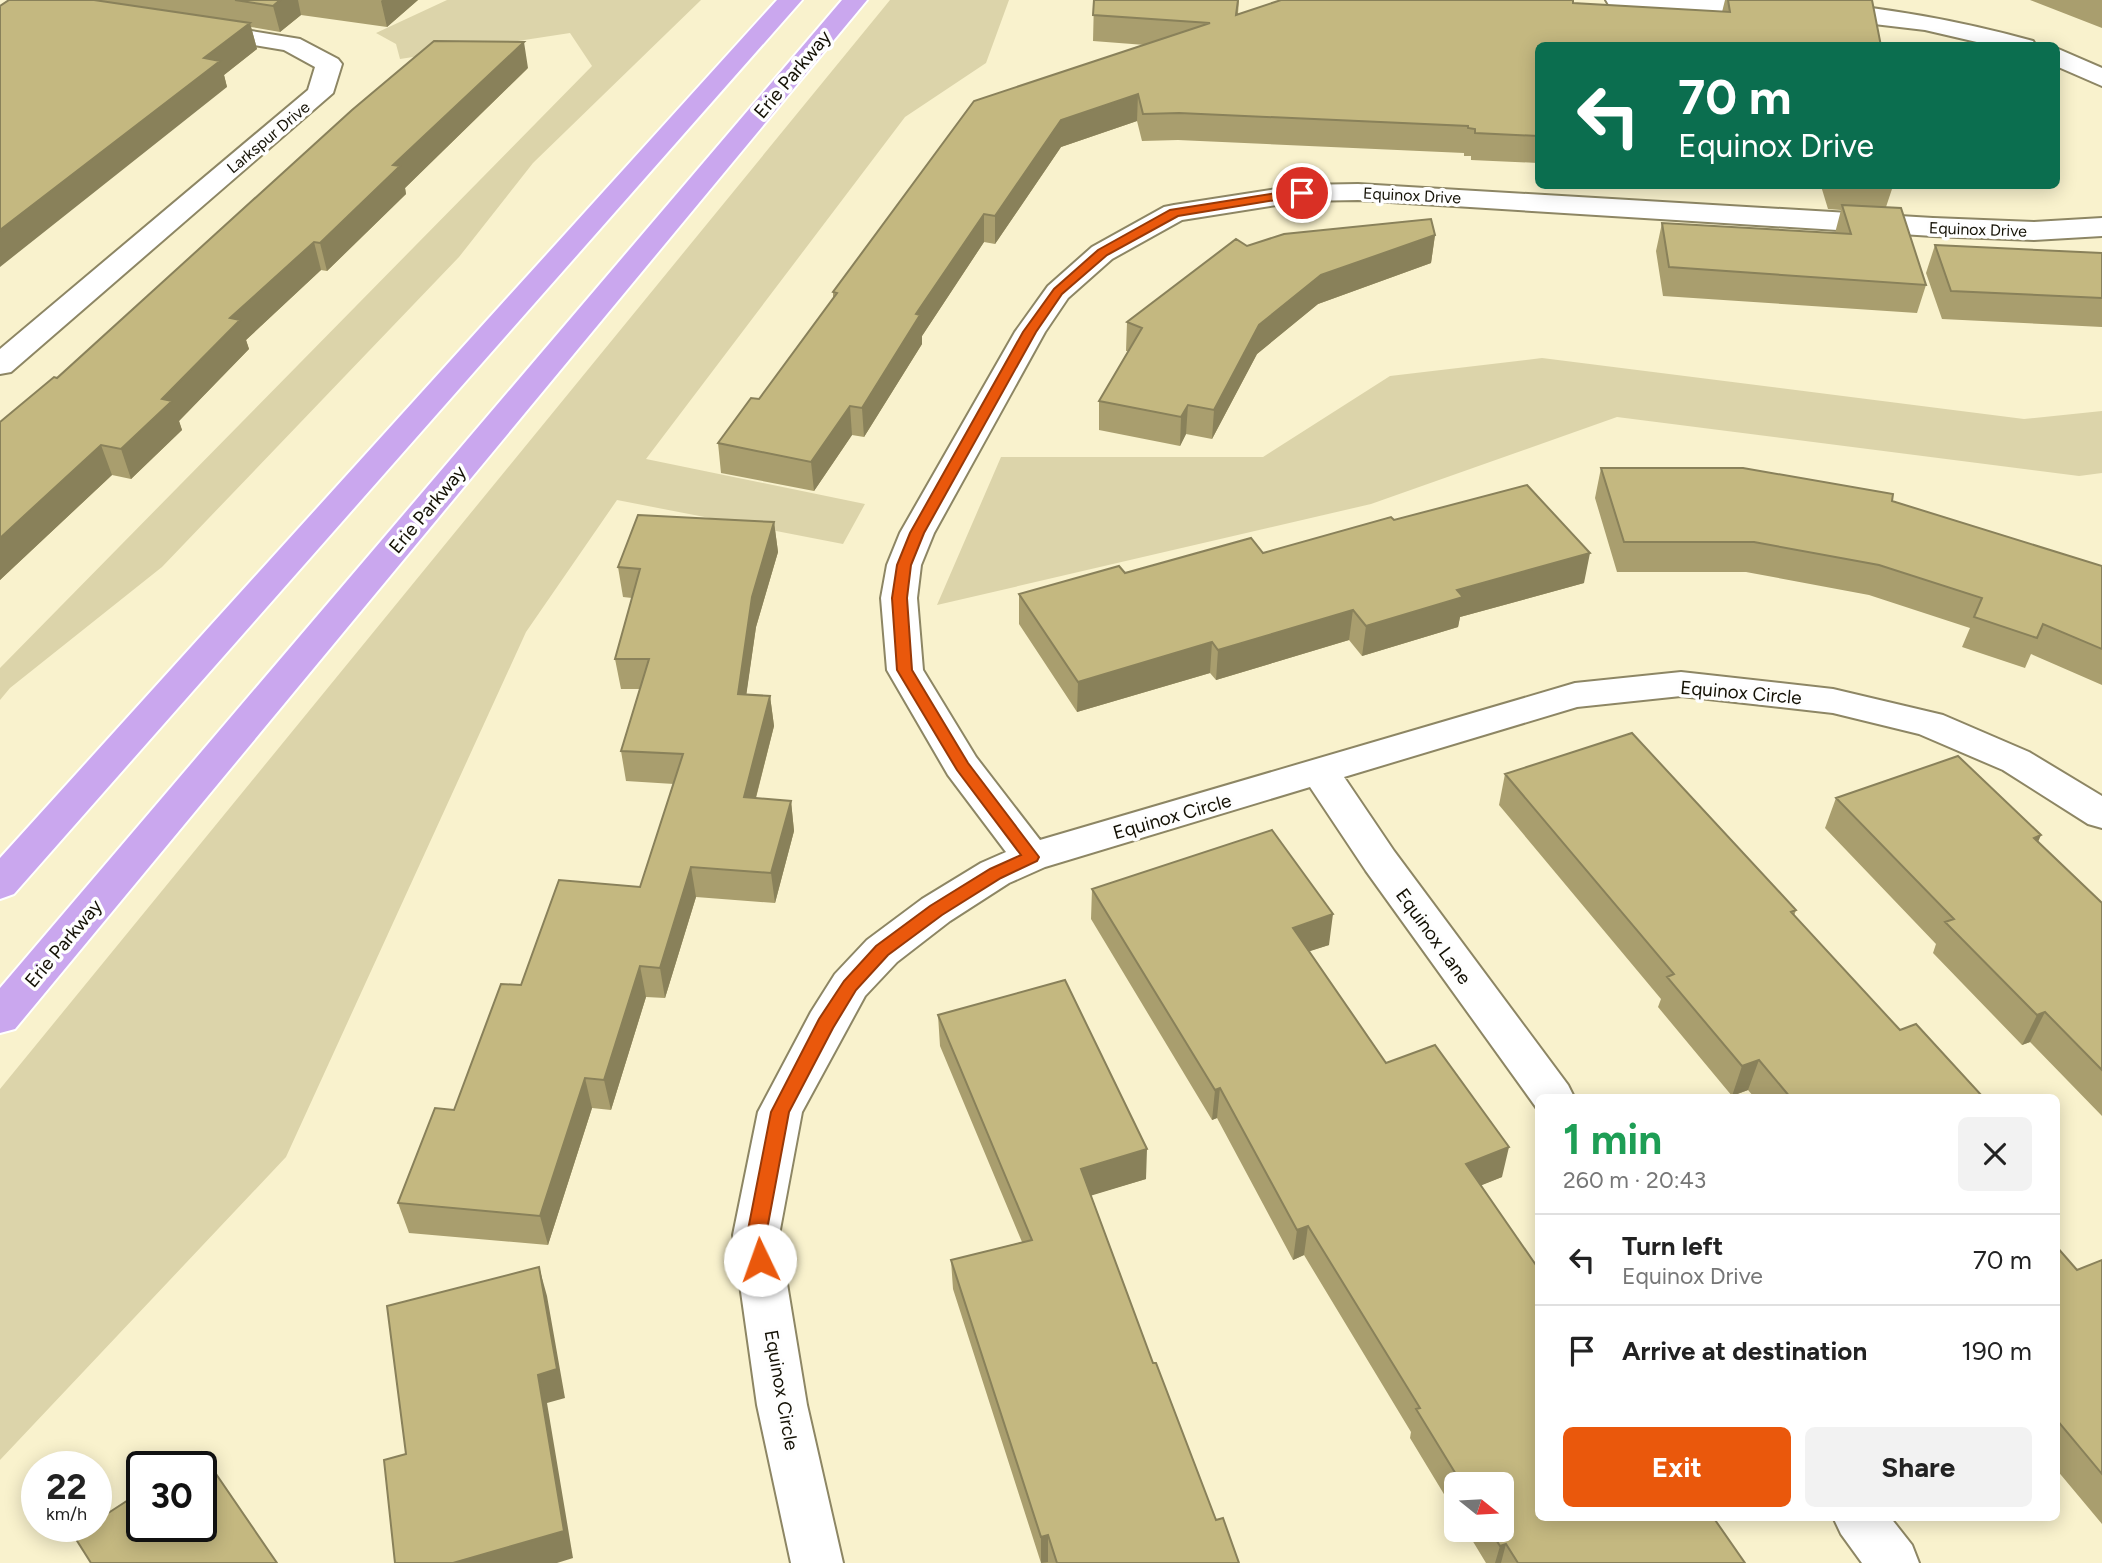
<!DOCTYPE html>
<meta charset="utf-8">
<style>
:root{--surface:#fff;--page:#f2f2f2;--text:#222;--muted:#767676;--line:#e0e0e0;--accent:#ea580c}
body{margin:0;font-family:Figtree,sans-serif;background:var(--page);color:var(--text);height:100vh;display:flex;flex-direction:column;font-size:26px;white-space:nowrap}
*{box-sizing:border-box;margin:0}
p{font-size:23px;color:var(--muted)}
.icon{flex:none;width:38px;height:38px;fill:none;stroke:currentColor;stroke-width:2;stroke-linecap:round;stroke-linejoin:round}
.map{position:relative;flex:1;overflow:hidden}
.side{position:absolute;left:1535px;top:1094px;width:525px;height:427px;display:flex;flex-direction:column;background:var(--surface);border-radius:10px;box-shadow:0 4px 18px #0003}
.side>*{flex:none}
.banner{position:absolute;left:1535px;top:42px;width:525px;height:147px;border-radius:10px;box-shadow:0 4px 18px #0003;background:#0b6e4f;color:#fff;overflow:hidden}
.needle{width:46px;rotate:108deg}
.fabs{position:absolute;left:1444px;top:1472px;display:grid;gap:14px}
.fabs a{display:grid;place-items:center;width:70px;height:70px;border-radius:10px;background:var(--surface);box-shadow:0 4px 18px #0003;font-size:35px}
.speed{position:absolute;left:21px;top:1451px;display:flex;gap:14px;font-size:35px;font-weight:700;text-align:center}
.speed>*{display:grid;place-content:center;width:91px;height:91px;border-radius:50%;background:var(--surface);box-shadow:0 4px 18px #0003;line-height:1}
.speed small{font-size:18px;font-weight:400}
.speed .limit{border:4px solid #111;border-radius:10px;background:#fff;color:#111}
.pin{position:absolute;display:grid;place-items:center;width:60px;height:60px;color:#fff;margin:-30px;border:4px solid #fff;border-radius:50%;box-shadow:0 2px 7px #0007}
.me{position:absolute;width:77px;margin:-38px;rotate:357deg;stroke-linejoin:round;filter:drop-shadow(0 0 5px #0008)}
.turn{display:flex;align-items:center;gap:24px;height:147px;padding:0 28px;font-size:32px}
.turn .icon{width:91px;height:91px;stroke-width:2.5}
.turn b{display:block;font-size:49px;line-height:60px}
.round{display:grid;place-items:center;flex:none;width:74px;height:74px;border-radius:10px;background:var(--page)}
.summary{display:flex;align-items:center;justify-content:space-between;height:119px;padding:0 28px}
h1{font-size:42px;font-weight:700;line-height:52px;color:#1e9e55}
.button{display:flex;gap:14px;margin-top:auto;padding:14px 28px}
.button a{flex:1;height:80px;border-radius:10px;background:var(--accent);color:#fff;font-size:28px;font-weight:700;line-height:80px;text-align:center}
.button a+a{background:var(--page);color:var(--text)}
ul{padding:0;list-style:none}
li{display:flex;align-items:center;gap:21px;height:91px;padding:0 28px;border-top:2px solid var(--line)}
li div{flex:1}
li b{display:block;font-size:26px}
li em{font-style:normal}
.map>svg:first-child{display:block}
</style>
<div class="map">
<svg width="2102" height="1563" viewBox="0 0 2102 1563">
<rect width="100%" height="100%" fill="#f9f2cd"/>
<!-- green -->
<path fill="#dcd4aa" d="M 447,0 L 701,0 L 533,163 L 459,257 L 162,567 L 10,688 L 0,700 L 0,668 L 592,66 L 570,33 L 400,59 L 396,44 L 376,33 Z
M 890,0 L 1009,0 L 986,63 L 905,117 L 646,459 L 865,504 L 843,544 L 617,500 L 526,632 L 286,1157 L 0,1460 L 0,1089 Z
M 1542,358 L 2024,419 L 2102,411 L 2102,473 L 2079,476 L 1617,417 L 1371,504 L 937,605 L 1001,457 L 1263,457 L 1390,376 Z"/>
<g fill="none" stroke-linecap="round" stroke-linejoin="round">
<!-- minor casing -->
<g stroke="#8d8664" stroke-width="4">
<path id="minor" d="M 1606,0 C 1664,0 1723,0 1781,0 C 1867,4 1950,18 2033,41 L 2036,46 L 1994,46 L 1925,30 L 1823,18 L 1618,7 L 1609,5 Z
M 203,23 L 300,39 L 338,59 L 342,64 L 333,93 L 11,372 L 0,374 L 0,349 L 308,90 L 315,67 L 284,50 L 194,35 L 191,30 L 194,25 Z
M 2056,48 L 2102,68 L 2102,86 L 2056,66 Z
M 1358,184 L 1933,218 L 2034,222 L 2102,218 L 2102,236 L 2034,240 L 1933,236 L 1358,200 L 1302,201 L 1182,220 L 1112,259 L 1068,298 L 1045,332 L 934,533 L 921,565 L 917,598 L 923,670 L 976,757 L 1040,840 L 1575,683 L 1681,672 L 1833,689 L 1943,715 L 2029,752 L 2102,796 L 2102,828 L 2088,824 L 2003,770 L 1919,734 L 1833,713 L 1681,696 L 1577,707 L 1344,777 L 1394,851 L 1568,1085 L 1574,1097 L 1538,1097 L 1538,1110 L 1366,871 L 1310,787 L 1045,867 L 1009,883 L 950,921 L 897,962 L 865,996 L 802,1112 L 779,1235 L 807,1405 L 843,1563 L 791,1563 L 757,1405 L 733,1235 L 758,1112 L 811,1012 L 835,974 L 867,940 L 922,899 L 981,863 L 1006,852 L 948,775 L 887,670 L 881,598 L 887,565 L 900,533 L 1015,332 L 1048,286 L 1092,247 L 1164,207 L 1174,205 L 1302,185 Z
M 1833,1517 L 1890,1517 L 1912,1545 L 1919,1563 L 1862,1563 L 1841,1534 Z"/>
</g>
<!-- major casing -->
<g stroke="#fff" stroke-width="4">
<path id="major" d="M 777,0 L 802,0 L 14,894 L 0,899 L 0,858 Z
M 842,0 L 867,0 L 15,1029 L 0,1033 L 0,988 Z"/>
</g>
<!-- minor -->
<use href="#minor" fill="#fff" fill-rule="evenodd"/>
<!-- major -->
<use href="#major" fill="#caa7ee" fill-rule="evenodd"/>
</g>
<!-- wall -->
<path fill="#a99e6e" d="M 9,0 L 418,0 L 387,27 L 301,15 L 280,32 L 251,27 L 257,49 L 224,75 L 227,87 Z
M 1094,0 L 1239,0 L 1238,14 L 1573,3 L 1722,12 L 1725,0 L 1872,0 L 1538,46 L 1538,163 L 1471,160 L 1471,156 L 1464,156 L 1464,153 L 1178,140 L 1142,141 L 1137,121 L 1061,147 L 995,244 L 984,242 L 922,336 L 922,344 L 864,437 L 852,435 L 814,491 L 721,473 L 718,443 L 759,399 L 833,299 L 833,292 L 1145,45 L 1093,41 Z
M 2030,0 L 2102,0 L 2102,28 Z
M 528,68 L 405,188 L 406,194 L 327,271 L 321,270 L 246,340 L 249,349 L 179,421 L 182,430 L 131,479 L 112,475 L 0,580 L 0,422 L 57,378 Z
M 1821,186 L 1893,186 L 1886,207 L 1926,285 L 1917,313 L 1663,296 L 1656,251 L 1662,223 L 1835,233 L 1841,210 L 1828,209 Z
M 1435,235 L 1431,263 L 1318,304 L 1257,354 L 1212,439 L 1186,434 L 1180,446 L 1099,430 L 1099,401 L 1128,351 L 1126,351 L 1127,322 L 1247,246 Z
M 1935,245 L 2102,253 L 2102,327 L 1942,319 L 1926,273 Z
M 1601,468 L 1892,501 L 2102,566 L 2102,685 L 2031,654 L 2025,668 L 1962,647 L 1970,628 L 1869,595 L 1746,572 L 1617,572 L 1595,498 Z
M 1394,520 L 1584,583 L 1460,617 L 1458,627 L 1362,656 L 1349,640 L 1216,680 L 1210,673 L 1077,712 L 1019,624 L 1019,594 L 1125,573 L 1263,553 Z
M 774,522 L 778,552 L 756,627 L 746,695 L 770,696 L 774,726 L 756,798 L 791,801 L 794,831 L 775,903 L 696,897 L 665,998 L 646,997 L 611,1110 L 592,1108 L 548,1245 L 409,1233 L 398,1203 L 454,1110 L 521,985 L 640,887 L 674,784 L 626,781 L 621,751 L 640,689 L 621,689 L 615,659 L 632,598 L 623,597 L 618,567 Z
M 1505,774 L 1796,910 L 1794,916 L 1900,1030 L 1983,1097 L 1754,1097 L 1748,1090 L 1732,1096 L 1658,1007 L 1661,999 L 1499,805 Z
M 1836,798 L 2038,842 L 2102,903 L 2102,1116 L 2030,1042 L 2022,1045 L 1933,953 L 1936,944 L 1825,828 Z
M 1092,889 L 1329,945 L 1309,951 L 1386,1063 L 1502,1177 L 1481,1185 L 1538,1517 L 1745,1563 L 1486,1563 L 1466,1530 L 1502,1530 L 1502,1484 L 1456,1484 L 1456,1514 L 1410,1438 L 1411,1432 L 1304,1255 L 1293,1260 L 1217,1118 L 1212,1120 L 1091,919 Z
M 938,1015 L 1146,1179 L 1091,1195 L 1153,1363 L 1216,1520 L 1239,1563 L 1041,1563 L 953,1289 L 951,1260 L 1022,1242 L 940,1046 Z
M 2056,1246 L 2077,1270 L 2102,1260 L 2102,1524 L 2056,1469 Z"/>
<!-- shaded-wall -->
<path fill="#89815a" d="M 280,0 L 298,0 L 301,15 L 280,32 L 273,6 Z
M 382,0 L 418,0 L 387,27 L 381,1 Z
M 250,23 L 257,49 L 224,75 L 227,87 L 0,267 L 0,230 L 204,58 Z
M 524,42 L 528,68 L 405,188 L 406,194 L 327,271 L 320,243 L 393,165 Z
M 1138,94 L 1137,121 L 1061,147 L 995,244 L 995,216 L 1061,120 Z
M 984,214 L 984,242 L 922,336 L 922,344 L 864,437 L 862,408 L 916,314 Z
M 1435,235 L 1431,263 L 1318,304 L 1257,354 L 1212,439 L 1214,410 L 1259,325 L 1321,275 Z
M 314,242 L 321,270 L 246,340 L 249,349 L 179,421 L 182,430 L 131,479 L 121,449 L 230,318 Z
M 1188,405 L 1186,434 L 1180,446 L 1181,417 Z
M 850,406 L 852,435 L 814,491 L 811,462 Z
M 101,445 L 112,475 L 0,580 L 0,538 Z
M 774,522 L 778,552 L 756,627 L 742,725 L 738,694 L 752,597 Z
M 1590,553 L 1584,583 L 1460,617 L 1458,627 L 1362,656 L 1366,626 L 1457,590 Z
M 1353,610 L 1349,640 L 1216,680 L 1218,650 Z
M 1212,642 L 1210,673 L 1077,712 L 1078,682 Z
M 770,696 L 774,726 L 748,828 L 744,797 Z
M 791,801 L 794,831 L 775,903 L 771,873 Z
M 2041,835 L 2028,866 L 2034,838 Z
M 691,867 L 696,897 L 665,998 L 660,968 Z
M 1333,914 L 1329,945 L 1289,958 L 1293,928 Z
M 640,966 L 646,997 L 611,1110 L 604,1080 Z
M 2045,1012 L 2030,1042 L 2022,1045 L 2037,1015 Z
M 1759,1060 L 1748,1090 L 1732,1096 L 1742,1066 Z
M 585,1078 L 592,1108 L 548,1245 L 540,1216 Z
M 1220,1088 L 1217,1118 L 1212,1120 L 1215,1090 Z
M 1509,1147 L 1502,1177 L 1460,1194 L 1466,1164 Z
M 1147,1149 L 1146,1179 L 1080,1199 L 1081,1169 Z
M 1308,1226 L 1304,1255 L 1293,1260 L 1297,1230 Z
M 539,1267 L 547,1296 L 565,1398 L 547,1403 L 573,1558 L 557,1563 L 453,1563 L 538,1375 Z
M 1048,1535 L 1048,1562 L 1041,1563 L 1041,1537 Z
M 1506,1544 L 1501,1563 L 1495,1563 L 1500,1546 Z"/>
<!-- building -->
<path fill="#c4b880" stroke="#89815a" stroke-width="2" d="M 9,0 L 94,0 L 250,23 L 204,58 L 220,61 L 0,230 L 0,6 Z
M 235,0 L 280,0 L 273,6 Z
M 1094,0 L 1238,0 L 1236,15 L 1281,0 L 1573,0 L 1573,3 L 1730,12 L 1728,0 L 1872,0 L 1881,46 L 1538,46 L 1538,136 L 1475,133 L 1475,129 L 1468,128 L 1468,126 L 1179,113 L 1143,114 L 1138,94 L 1061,120 L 995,216 L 984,214 L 916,314 L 920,315 L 862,408 L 850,406 L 811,462 L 718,443 L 751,398 L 759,399 L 837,293 L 833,292 L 974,101 L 1210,23 L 1093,15 Z
M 434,41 L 524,42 L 393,165 L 400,166 L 320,243 L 314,242 L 230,318 L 240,320 L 162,399 L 172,401 L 121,449 L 101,445 L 0,538 L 0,422 L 54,377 L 57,378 L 352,110 Z
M 1842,205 L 1901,208 L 1926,285 L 1669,267 L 1662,223 L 1851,234 Z
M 1431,219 L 1435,235 L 1321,275 L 1259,325 L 1214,410 L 1188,405 L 1181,417 L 1099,401 L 1142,328 L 1127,322 L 1236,239 L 1247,246 L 1284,234 Z
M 1935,245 L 2102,253 L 2102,298 L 1951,291 Z
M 1601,468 L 1743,468 L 1893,494 L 1892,501 L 2102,566 L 2102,649 L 2043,624 L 2037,638 L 1974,617 L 1982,598 L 1879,565 L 1754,542 L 1624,542 Z
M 1527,485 L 1590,553 L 1457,590 L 1463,597 L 1366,626 L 1353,610 L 1218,650 L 1212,642 L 1078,682 L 1019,594 L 1119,566 L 1125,573 L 1251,538 L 1263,553 L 1391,517 L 1394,520 Z
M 638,515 L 774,522 L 752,597 L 738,694 L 770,696 L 744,797 L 791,801 L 771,873 L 691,867 L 660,968 L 640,966 L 604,1080 L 585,1078 L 540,1216 L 398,1203 L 435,1108 L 454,1110 L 501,984 L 521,985 L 559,880 L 640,887 L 683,754 L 621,751 L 649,659 L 615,659 L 640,569 L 618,567 Z
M 1632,733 L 1796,910 L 1791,912 L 1900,1030 L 1916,1024 L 1983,1097 L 1790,1097 L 1759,1060 L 1742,1066 L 1667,977 L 1674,974 L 1505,774 Z
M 1958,756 L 2041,835 L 2034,838 L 2102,903 L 2102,1070 L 2045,1012 L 2037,1015 L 1945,922 L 1954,919 L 1836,798 Z
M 1272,830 L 1333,914 L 1293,928 L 1386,1063 L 1435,1045 L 1509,1147 L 1466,1164 L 1538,1268 L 1538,1517 L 1713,1517 L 1745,1563 L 1518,1563 L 1506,1544 L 1500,1546 L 1490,1530 L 1502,1530 L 1502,1484 L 1462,1484 L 1416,1409 L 1420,1408 L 1308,1226 L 1297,1230 L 1220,1088 L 1215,1090 L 1092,889 Z
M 1065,980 L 1147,1149 L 1081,1169 L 1153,1363 L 1156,1363 L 1216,1520 L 1223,1518 L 1239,1563 L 1057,1563 L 1048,1535 L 1041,1537 L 951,1260 L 1032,1240 L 938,1015 Z
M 2056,1246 L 2077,1270 L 2102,1260 L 2102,1474 L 2056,1419 Z
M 539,1267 L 557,1369 L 538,1375 L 564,1531 L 453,1563 L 395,1563 L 384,1460 L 406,1454 L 387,1306 Z
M 201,1452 L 277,1563 L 91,1563 L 74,1536 L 89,1526 L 96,1526 L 96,1521 L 142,1491 L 142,1526 L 201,1526 L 201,1466 L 179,1466 Z"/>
<!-- route -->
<path fill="#ea580c" stroke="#983908" stroke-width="2" d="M 1302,189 L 1306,190 L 1306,195 L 1178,216 L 1107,255 L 1062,294 L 1036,332 L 924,533 L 911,565 L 907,598 L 912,670 L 968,763 L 1039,857 L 1037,861 L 1001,878 L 942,915 L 888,955 L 856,990 L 833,1028 L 789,1112 L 766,1235 L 770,1260 L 767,1266 L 760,1268 L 753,1266 L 747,1235 L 771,1112 L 819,1019 L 844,981 L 876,946 L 930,906 L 990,869 L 1021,855 L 957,770 L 897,670 L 892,598 L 897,565 L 910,533 L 1023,332 L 1054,289 L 1098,250 L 1170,210 Z"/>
<g text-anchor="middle" stroke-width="7" stroke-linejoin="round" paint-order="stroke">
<!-- far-street labels -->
<g font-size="16" fill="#141105" stroke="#fefefe">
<text transform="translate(268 137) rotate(-40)" y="6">Larkspur Drive</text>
<text transform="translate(1412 195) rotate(3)" y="6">Equinox Drive</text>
<text transform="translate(1978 229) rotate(2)" y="6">Equinox Drive</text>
</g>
<!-- street labels -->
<g font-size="19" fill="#141105" stroke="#fefefe">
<text transform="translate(792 74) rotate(-50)" y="7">Erie Parkway</text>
<text transform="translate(427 509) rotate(-50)" y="7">Erie Parkway</text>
<text transform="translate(1741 692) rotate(5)" y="7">Equinox Circle</text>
<text transform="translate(1172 816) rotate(-16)" y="7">Equinox Circle</text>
<text transform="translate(1434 936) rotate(54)" y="7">Equinox Lane</text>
<text transform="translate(63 943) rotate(-50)" y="7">Erie Parkway</text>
<text transform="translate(782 1390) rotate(80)" y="7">Equinox Circle</text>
</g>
</g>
</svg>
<div class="fabs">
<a><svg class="needle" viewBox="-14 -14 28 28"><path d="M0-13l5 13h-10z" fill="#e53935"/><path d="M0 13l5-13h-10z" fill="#767676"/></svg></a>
</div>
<div class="speed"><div>22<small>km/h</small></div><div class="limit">30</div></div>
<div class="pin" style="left:1302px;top:193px;background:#d93025"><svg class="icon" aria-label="arrive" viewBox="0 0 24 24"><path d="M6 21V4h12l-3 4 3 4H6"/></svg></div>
<svg class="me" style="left:760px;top:1260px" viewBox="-20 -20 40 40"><circle r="19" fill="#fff"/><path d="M0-13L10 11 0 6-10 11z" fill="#ea580c"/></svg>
<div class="banner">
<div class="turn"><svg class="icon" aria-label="left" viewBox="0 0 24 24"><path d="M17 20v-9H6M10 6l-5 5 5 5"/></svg><div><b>70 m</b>Equinox Drive</div></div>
</div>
<section class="side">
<div class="summary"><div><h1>1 min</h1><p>260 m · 20:43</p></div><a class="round"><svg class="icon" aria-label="close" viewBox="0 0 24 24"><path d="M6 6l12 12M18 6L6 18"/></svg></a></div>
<ul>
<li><svg class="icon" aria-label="left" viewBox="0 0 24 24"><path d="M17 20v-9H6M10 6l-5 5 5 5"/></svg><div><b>Turn left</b><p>Equinox Drive</p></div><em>70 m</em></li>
<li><svg class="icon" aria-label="arrive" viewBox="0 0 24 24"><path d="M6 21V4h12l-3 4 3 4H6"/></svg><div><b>Arrive at destination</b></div><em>190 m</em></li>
</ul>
<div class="button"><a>Exit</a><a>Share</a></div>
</section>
</div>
